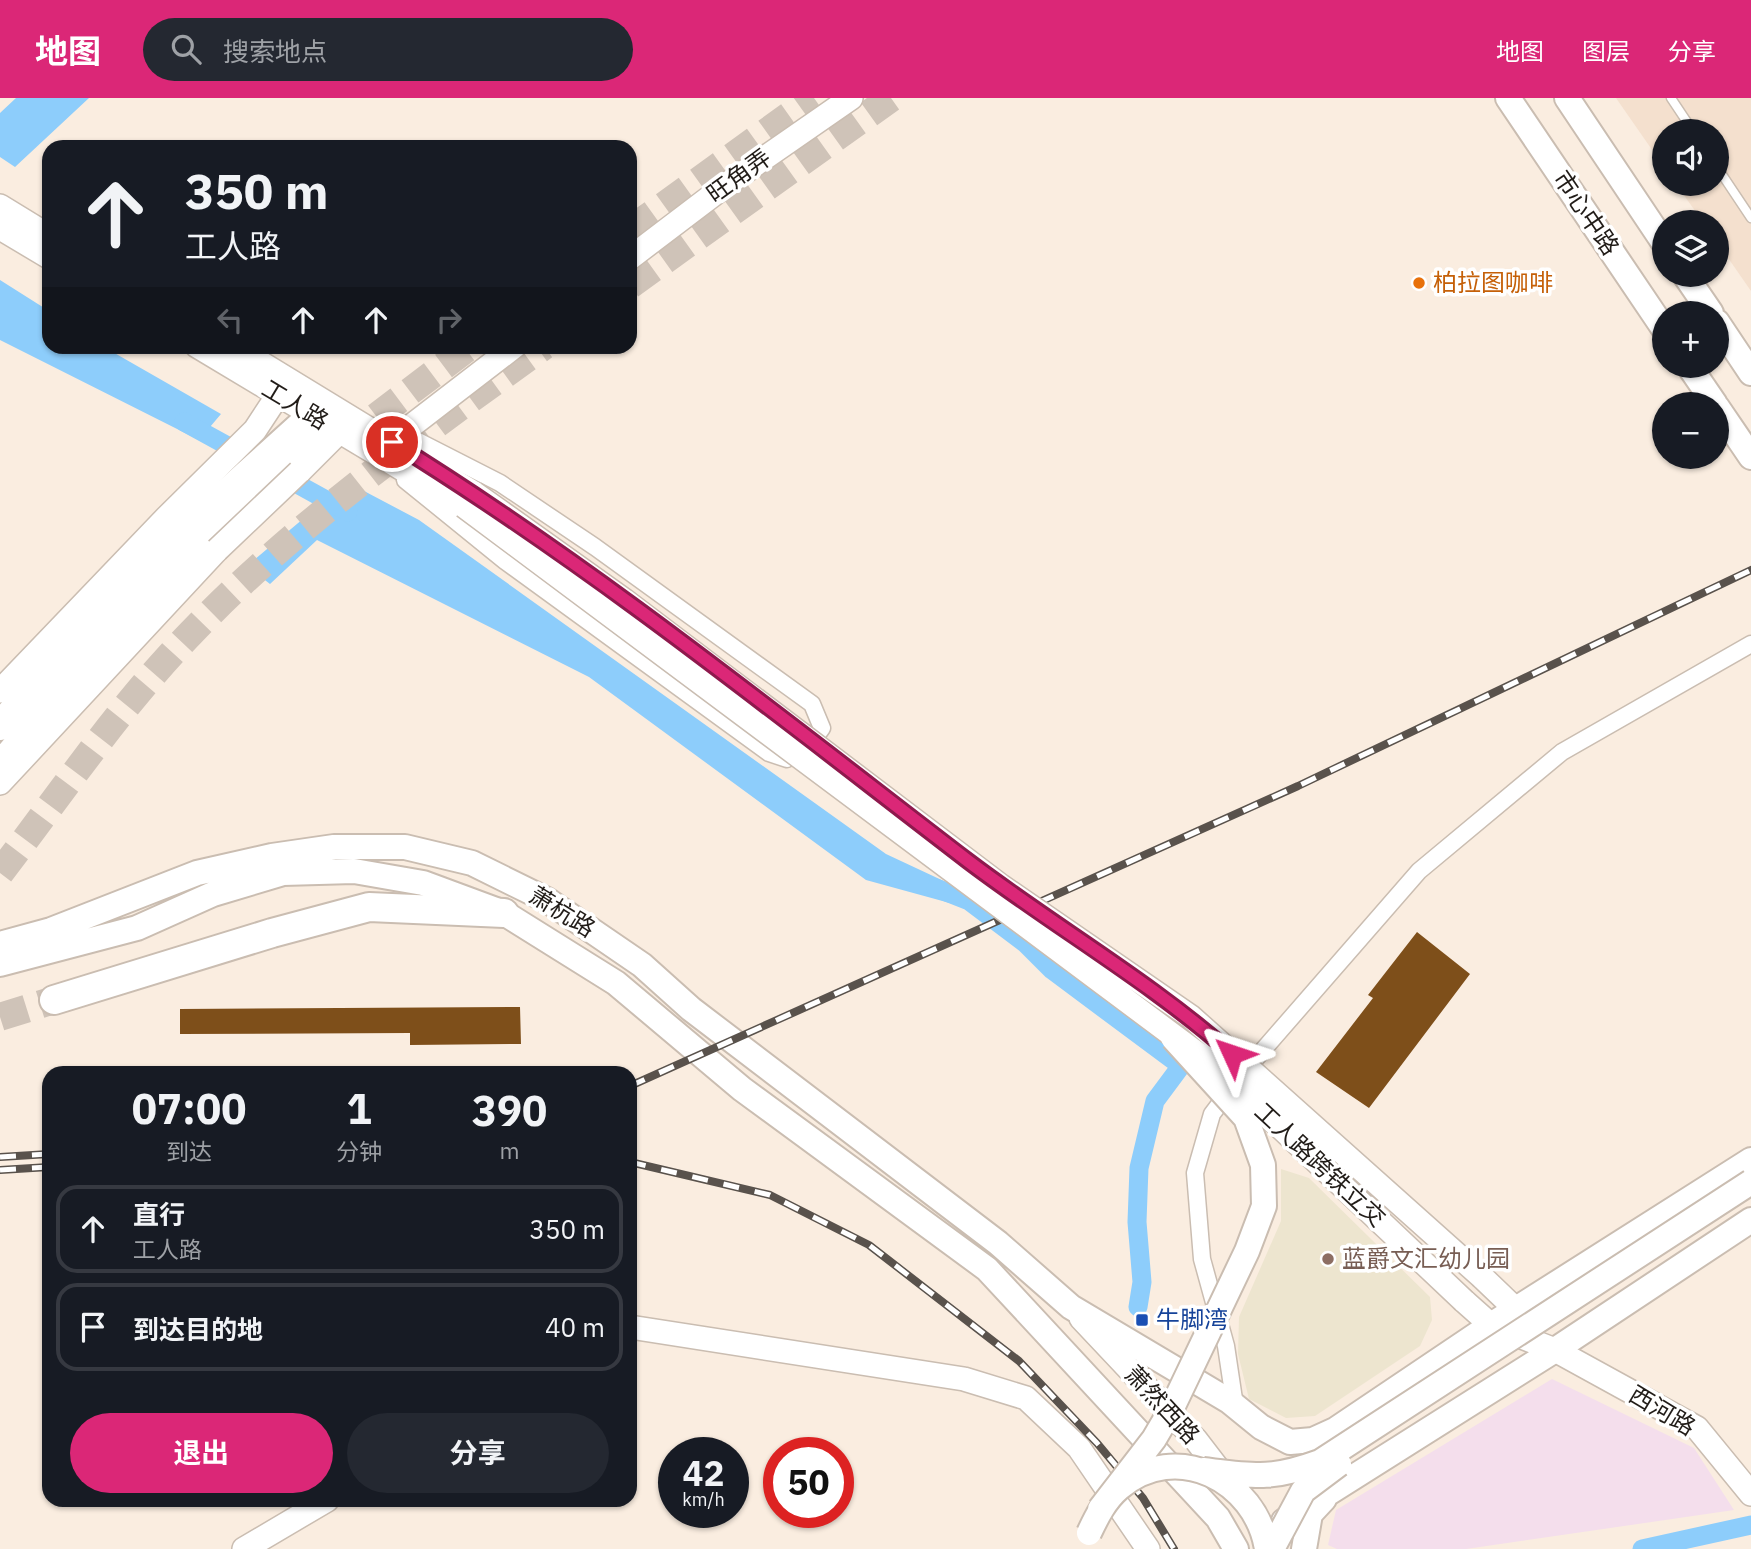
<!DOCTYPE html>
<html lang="zh">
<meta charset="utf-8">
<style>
:root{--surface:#171b24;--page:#242831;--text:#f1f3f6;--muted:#9ea1a6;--line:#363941;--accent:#db2777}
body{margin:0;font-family:"IBM Plex Sans","Noto Sans SC",sans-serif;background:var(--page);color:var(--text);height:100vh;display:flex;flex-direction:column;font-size:26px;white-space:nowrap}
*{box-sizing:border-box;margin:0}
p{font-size:23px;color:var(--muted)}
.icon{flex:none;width:38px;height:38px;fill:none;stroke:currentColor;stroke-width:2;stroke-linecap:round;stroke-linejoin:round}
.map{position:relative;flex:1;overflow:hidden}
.details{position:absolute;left:42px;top:968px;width:595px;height:441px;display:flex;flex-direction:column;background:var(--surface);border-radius:21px;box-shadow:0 2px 5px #0004}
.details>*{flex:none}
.hud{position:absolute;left:42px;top:42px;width:595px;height:214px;border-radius:21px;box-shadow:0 2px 5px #0004;background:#171b24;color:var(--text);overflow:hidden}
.tools{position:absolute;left:1652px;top:21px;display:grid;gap:14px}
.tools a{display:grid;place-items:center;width:77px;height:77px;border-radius:50%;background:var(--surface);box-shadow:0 2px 5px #0004;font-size:35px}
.speed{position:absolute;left:658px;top:1339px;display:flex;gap:14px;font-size:35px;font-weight:700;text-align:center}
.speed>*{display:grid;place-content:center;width:91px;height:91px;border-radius:50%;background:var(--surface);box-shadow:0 2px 5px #0004;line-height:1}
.speed small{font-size:18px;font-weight:400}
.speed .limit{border:10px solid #d22;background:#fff;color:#111}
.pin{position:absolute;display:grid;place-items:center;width:60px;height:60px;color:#fff;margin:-30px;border:4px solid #fff;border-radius:50%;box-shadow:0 2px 7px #0007}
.me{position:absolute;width:77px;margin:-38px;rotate:312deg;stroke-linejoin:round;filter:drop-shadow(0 0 5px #0008)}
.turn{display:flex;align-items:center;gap:24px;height:147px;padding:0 28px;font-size:32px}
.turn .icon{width:91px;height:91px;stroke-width:2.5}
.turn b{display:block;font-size:49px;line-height:60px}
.lanes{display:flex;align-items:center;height:66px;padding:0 28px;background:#0003;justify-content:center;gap:35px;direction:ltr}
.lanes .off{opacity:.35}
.eta{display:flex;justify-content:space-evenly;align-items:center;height:119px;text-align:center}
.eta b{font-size:42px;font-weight:700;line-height:49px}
.primary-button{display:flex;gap:14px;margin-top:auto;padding:14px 28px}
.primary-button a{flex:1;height:80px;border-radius:42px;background:var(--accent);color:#fff;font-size:28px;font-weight:700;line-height:80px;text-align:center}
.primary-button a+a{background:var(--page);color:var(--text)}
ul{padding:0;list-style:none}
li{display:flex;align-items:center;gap:21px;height:88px;margin:0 14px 10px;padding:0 14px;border:4px solid var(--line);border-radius:21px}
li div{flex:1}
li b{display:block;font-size:26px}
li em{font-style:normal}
header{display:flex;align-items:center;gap:42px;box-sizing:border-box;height:98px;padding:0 35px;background:var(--accent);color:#fff}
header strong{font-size:33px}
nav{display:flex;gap:38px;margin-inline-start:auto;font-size:24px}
.search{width:490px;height:63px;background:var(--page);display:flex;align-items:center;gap:18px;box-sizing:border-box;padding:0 24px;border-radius:38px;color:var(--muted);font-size:26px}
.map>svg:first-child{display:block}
</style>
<header>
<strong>地图</strong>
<div class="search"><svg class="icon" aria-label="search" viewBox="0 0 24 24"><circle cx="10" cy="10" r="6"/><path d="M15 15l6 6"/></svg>搜索地点</div>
<nav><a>地图</a><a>图层</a><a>分享</a></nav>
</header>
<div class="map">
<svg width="1751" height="1451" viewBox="0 0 1751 1451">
<rect width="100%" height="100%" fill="#faede0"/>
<!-- commercial -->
<path fill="#f4deec" d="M 1552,1281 L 1694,1350 L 1734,1412 L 1466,1451 L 1337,1451 L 1328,1447 L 1336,1412 Z"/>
<!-- built -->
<path fill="#f4e0ce" d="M 1616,0 L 1751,0 L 1751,193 L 1717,144 L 1717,124 L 1703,124 L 1676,86 L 1717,86 L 1717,33 L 1664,33 L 1664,69 Z"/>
<!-- education -->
<path fill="#ede5cf" d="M 1281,1071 L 1309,1080 L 1430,1199 L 1432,1222 L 1420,1248 L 1315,1318 L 1286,1320 L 1249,1301 L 1238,1256 L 1239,1219 L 1281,1123 Z"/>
<!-- water -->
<path fill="#8dcdfb" d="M 16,0 L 89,0 L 15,69 L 0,59 L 0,15 Z
M 0,182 L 49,213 L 49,248 L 104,249 L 221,316 L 199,342 L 0,242 Z
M 347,384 L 419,422 L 886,756 L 963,792 L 957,807 L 866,782 L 589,579 L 317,442 L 270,486 L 247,468 Z"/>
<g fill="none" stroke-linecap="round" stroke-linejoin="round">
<!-- canal -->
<path stroke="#8dcdfb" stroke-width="19" d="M 184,324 L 246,358
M 279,376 L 348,414
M 936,790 L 969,803 L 1026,846 L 1052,872 L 1181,968 L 1155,1003 L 1139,1070 L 1137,1124 L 1142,1184 L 1138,1209
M 1642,1451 L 1751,1427"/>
</g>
<!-- building -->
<path fill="#7e4f1a" d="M 1417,834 L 1470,876 L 1369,1010 L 1316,974 L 1373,900 L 1368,897 Z
M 520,909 L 521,946 L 410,947 L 410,935 L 180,936 L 180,911 Z"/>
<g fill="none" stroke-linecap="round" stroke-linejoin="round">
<!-- highway-tunnel -->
<path stroke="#cfc3b8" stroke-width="28" stroke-dasharray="28 14" stroke-linecap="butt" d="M 630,132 L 814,0
M 630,187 L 891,0
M 343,344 L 470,248
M 0,775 C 62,694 120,608 191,535 C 291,430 426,333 544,248
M 0,919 L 54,902"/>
<!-- lane casing -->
<g stroke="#cabdb1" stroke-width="11">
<path id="lane" d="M 1671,0 L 1693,33
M 1717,69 L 1751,120"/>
</g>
<!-- street casing -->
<g stroke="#cabdb1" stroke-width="19">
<path id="street" d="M 393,334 L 402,335 L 500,385 L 595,449 L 812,606 L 822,630 L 810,647 L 787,661 L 769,655 L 505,463 L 405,382
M 1235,1308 L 1226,1248 L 1202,1161 L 1195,1075 L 1212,1016 L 1243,975 L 1419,773 L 1562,654 L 1751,546"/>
</g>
<!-- secondary casing -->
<g stroke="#cabdb1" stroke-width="26">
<path id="secondary" d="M 0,108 L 49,138
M 0,130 L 49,159
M 630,160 L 730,84 L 851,0
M 197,248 L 464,408
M 233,248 L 474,395
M 402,335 L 515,248
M 299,374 L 339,334
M 0,593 L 166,420 L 255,332 L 278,297
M 0,664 L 115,529 L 203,439 L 325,325
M 0,685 L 217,452
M 1482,1179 L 1529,1224
M 1464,1203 L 1491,1227 L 1555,1252 L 1697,1330 L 1751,1396
M 1081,1220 L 1196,1342 L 1229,1385
M 630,1229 L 964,1281 L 1026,1300 L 1079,1350 L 1148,1451
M 244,1451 L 327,1402"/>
</g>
<!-- primary casing -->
<g stroke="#cabdb1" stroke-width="28">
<path id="primary" d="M 1508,0 L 1664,231
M 1567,0 L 1664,145
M 1685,177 L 1711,215
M 1717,224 L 1751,275
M 1689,268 L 1715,306
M 1717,309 L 1751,359
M 0,846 L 51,832 L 197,775 L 272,758 L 334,749 L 405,749 L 472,765 L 547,802 L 642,867 L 691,911 L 998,1145 L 1071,1209 L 1229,1303 L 1261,1329 L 1290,1344 L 1313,1342 L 1335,1332 L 1491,1227 L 1751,1062
M 0,866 L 137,830 L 213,796 L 283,775 L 354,773 L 423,785 L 504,815 L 616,885 L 742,991 L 987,1171 L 1218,1420 L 1236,1451
M 1284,1423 L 1555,1252 L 1751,1122
M 1304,1451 L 1310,1416 L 1324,1401"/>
</g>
<!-- highway casing -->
<g stroke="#cabdb1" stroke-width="32">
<path id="highway" d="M 0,628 L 75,541 L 190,428 L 312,318
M 54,902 L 272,835 L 369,809 L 504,815"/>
</g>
<!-- lane -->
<use href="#lane" stroke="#fff" stroke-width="8"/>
<!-- street -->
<use href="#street" stroke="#fff" stroke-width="16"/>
<!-- secondary -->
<use href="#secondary" stroke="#fff" stroke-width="23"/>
<!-- primary -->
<use href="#primary" stroke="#fff" stroke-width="24"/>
<!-- highway -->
<use href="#highway" stroke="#fff" stroke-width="28"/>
<!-- rail casing -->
<g stroke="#59524c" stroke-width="8">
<path id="rail" d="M 630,988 L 1298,688 L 1751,472
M 0,1059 L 49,1056
M 630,1064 L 770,1097 L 869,1147 L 1019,1263 L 1097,1345 L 1143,1400 L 1174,1451
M 0,1072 L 49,1069"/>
</g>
<!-- rail -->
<use href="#rail" stroke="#fff" stroke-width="5" stroke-dasharray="16" stroke-linecap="butt"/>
<!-- secondary-bridge casing -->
<g stroke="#cabdb1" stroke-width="26" stroke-linecap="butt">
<path id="secondary-bridge" d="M 474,395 L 624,502 L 1001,788 L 1191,919 L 1482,1179
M 464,408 L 1222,974 L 1464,1203
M 217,452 L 299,374"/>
</g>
<!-- primary-bridge casing -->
<g stroke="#cabdb1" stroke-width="28" stroke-linecap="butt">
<path id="primary-bridge" d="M 1203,1372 C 1254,1378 1271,1382 1320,1364 L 1751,1084
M 1100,1411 L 1154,1341 L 1171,1312 L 1247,1153 L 1264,1108 L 1263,1067 L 1246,1020 L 1173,940
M 1089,1435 C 1097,1418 1105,1402 1119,1390 C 1176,1341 1256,1382 1267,1451
M 1272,1451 L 1303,1393 L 1339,1366"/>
</g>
<!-- secondary-bridge -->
<use href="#secondary-bridge" stroke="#fff" stroke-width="23"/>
<!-- primary-bridge -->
<use href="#primary-bridge" stroke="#fff" stroke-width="24"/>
</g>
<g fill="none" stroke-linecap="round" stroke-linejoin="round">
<!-- route casing -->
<g stroke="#8e194d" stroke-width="18">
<path id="route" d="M 392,344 C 594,469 780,619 968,763 C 1055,829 1151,884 1232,956"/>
</g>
<!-- route -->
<use href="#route" stroke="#db2777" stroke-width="12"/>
</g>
<!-- markers -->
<circle fill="#e8710a" stroke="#fff" stroke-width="2.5" cx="1419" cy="185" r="7"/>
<circle fill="#8d6e63" stroke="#fff" stroke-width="2.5" cx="1328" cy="1161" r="7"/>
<rect fill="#1a4fb4" stroke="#fff" stroke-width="2.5" x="1135" y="1215" width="14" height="14" rx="3.5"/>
<g text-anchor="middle" stroke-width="7" stroke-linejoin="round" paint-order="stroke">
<!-- street labels -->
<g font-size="24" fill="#211c18" stroke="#fff">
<text transform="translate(739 78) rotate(-36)" y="8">旺角弄</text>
<text transform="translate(1586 115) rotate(56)" y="8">市心中路</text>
<text transform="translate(295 307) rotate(31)" y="8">工人路</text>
<text transform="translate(562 814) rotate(32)" y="8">萧杭路</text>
<text transform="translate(1320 1067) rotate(43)" y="8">工人路跨铁立交</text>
<text transform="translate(1162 1307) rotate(47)" y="8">萧然西路</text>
<text transform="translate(1662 1313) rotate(31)" y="8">西河路</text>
</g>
<!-- food labels -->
<g font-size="24" fill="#c56008" stroke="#fff" text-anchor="start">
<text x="1433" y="193">柏拉图咖啡</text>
</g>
<!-- education labels -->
<g font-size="24" fill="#785e54" stroke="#fff" text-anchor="start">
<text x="1342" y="1169">蓝爵文汇幼儿园</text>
</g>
<!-- transit labels -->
<g font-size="24" fill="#164399" stroke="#fff" text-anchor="start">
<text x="1156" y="1230">牛脚湾</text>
</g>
</g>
</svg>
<div class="tools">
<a><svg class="icon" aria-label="sound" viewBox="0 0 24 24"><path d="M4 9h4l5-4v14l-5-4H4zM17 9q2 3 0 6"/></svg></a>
<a><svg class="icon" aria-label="layers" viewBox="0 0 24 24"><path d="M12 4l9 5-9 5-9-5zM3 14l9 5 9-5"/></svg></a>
<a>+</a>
<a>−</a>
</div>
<div class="speed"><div>42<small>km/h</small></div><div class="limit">50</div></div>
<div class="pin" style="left:392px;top:344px;background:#d93025"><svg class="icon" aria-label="arrive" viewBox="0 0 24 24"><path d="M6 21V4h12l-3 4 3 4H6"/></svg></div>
<svg class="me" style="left:1232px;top:956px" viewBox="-20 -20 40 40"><path d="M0-17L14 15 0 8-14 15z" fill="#db2777" stroke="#fff" stroke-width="4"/></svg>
<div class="hud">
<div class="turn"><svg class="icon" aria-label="ahead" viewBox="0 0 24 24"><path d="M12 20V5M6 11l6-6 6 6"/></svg><div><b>350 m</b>工人路</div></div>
<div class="lanes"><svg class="icon off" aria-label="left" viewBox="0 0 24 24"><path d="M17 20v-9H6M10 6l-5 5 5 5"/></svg><svg class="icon" aria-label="ahead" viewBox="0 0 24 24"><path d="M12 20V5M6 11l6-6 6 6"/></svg><svg class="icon" aria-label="ahead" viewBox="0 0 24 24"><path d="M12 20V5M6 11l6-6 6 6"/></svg><svg class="icon off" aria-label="right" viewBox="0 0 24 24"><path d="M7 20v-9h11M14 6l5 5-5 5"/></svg></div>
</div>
<section class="details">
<div class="eta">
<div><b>07:00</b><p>到达</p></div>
<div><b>1</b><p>分钟</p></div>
<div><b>390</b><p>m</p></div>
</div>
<ul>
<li><svg class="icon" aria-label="ahead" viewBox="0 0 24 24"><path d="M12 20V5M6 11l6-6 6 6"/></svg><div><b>直行</b><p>工人路</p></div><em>350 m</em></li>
<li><svg class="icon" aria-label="arrive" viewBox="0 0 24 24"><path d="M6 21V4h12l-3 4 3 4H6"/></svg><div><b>到达目的地</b></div><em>40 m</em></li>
</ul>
<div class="primary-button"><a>退出</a><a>分享</a></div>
</section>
</div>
